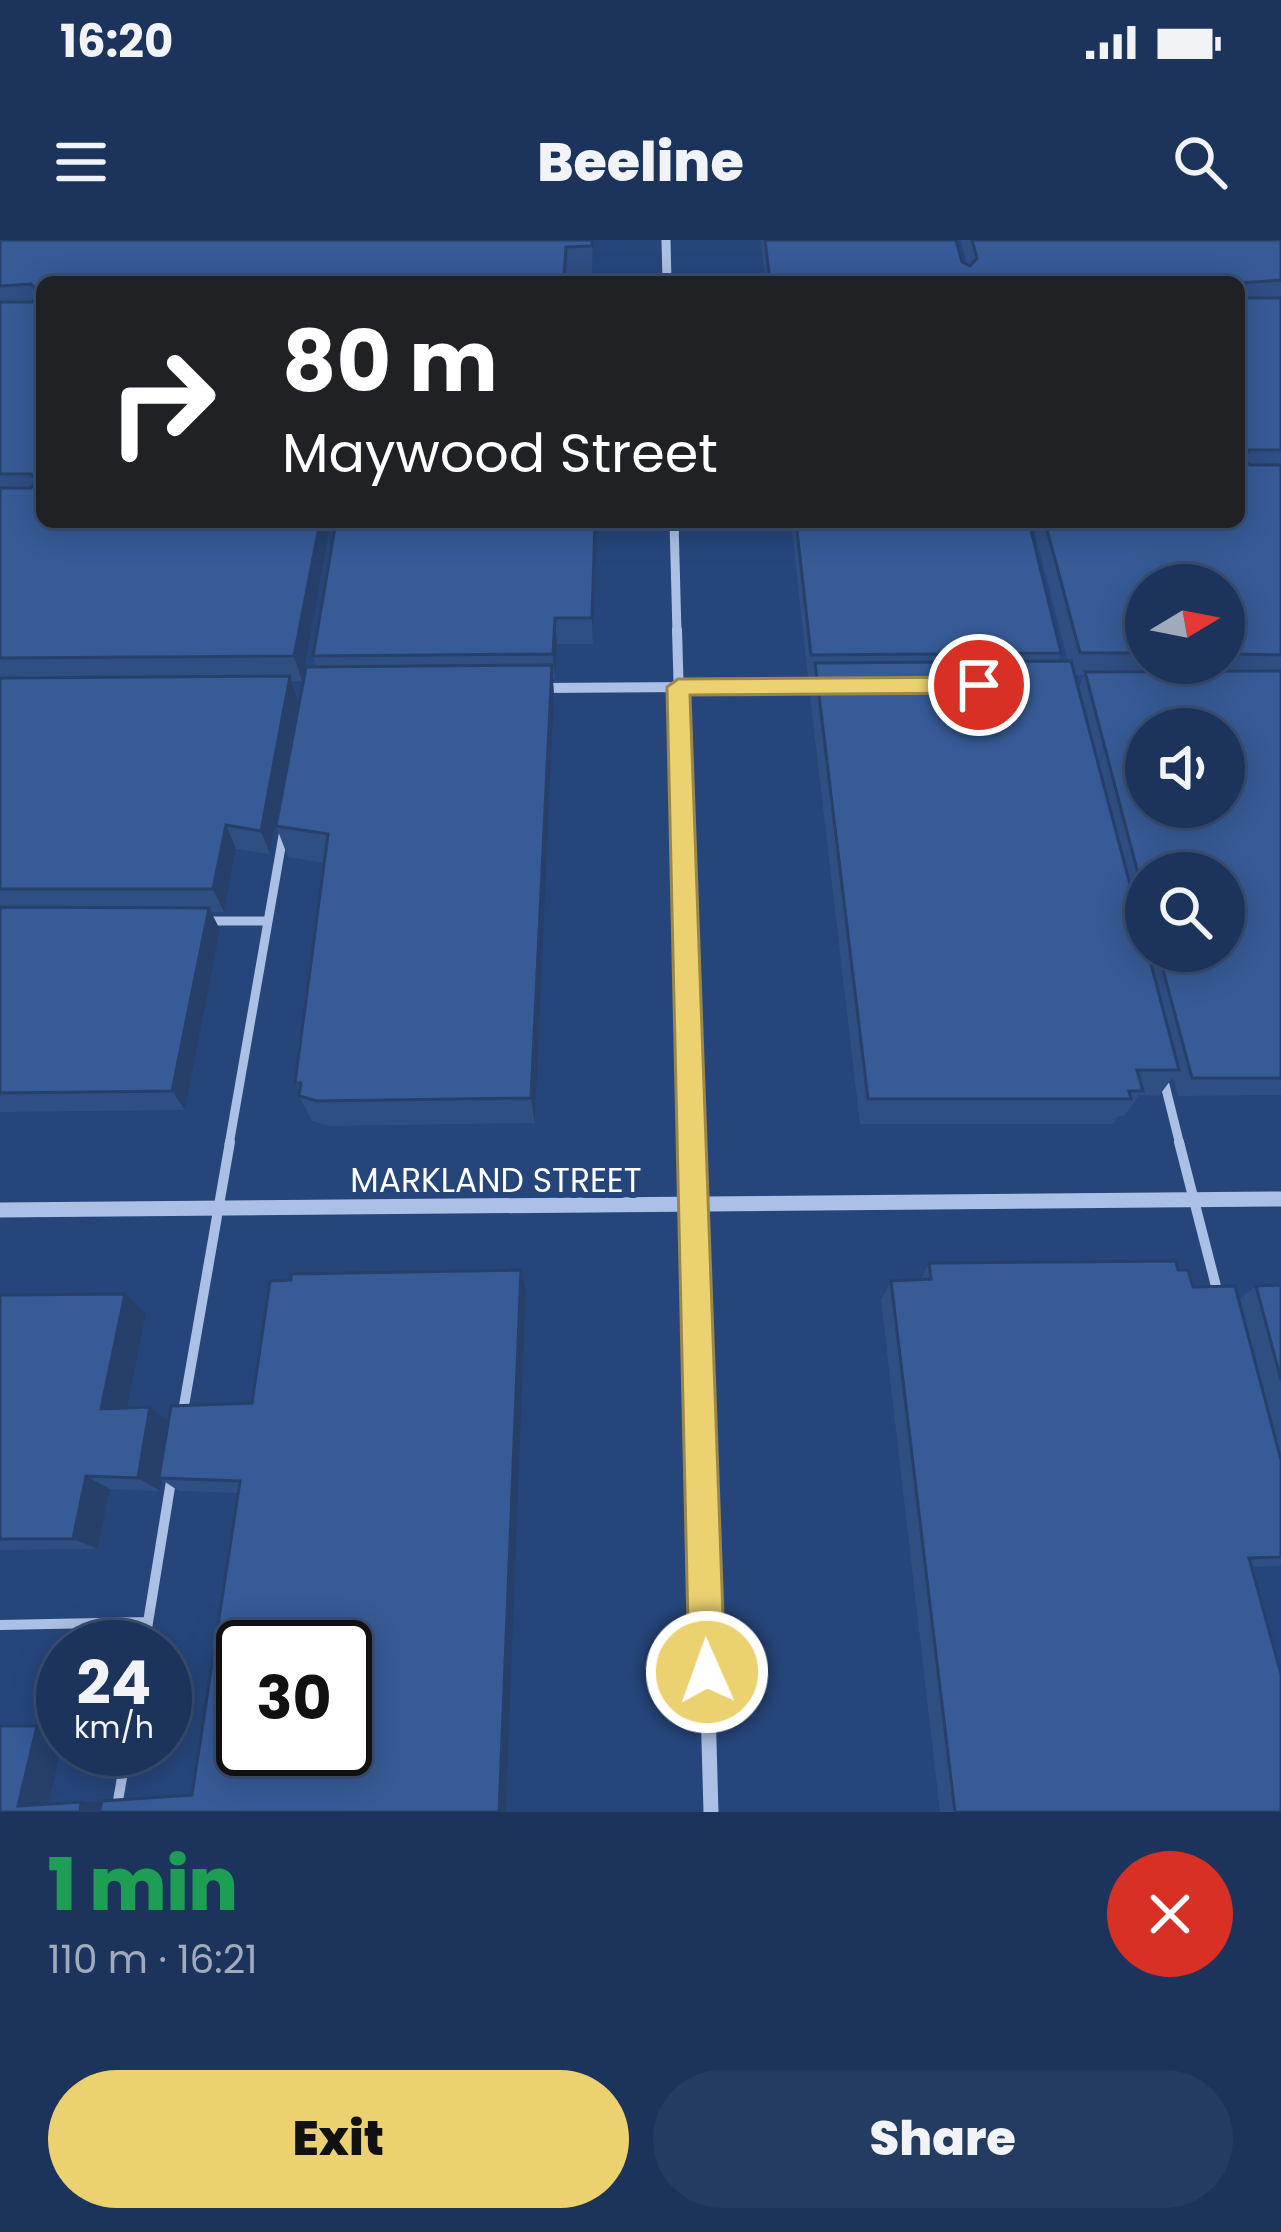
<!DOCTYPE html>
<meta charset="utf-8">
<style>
:root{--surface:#1c345c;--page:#253c62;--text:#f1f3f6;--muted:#a0aabb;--line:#3a4f72;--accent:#ecd170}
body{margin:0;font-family:Poppins,sans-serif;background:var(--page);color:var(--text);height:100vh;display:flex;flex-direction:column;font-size:45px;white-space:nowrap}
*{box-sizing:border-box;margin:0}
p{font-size:39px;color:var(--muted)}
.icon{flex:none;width:66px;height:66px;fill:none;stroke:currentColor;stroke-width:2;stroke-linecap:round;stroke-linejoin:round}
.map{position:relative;height:1572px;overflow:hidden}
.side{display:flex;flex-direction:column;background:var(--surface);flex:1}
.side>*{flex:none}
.guide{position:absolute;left:36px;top:36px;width:1209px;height:252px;border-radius:18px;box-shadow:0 6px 30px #0003,0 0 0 3px var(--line);background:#202124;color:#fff;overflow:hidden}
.needle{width:78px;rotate:80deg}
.tools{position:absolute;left:1125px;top:324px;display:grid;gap:24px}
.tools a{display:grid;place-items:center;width:120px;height:120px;border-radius:50%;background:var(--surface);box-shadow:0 6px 30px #0003,0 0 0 3px var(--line);font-size:60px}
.speed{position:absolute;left:36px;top:1380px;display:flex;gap:24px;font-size:60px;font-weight:700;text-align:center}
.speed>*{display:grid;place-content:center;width:156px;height:156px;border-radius:50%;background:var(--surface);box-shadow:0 6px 30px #0003,0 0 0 3px var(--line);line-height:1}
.speed small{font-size:30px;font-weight:400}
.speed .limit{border:6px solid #111;border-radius:18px;background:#fff;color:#111}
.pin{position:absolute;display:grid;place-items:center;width:102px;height:102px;color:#fff;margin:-51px;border:6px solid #fff;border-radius:50%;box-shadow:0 3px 12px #0007}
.me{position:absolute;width:132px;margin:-66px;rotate:358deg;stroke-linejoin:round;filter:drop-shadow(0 0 9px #0008)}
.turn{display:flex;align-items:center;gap:42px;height:252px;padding:0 48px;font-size:54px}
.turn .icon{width:156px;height:156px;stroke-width:2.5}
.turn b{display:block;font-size:84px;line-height:102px}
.round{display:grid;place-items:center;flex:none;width:126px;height:126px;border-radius:63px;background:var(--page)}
.headline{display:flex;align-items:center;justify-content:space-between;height:204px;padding:0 48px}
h1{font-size:72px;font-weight:800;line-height:90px;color:#1e9e55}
.primary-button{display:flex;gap:24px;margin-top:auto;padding:24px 48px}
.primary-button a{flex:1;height:138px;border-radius:72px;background:var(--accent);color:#111;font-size:48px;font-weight:800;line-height:138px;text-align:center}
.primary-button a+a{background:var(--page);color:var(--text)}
.status{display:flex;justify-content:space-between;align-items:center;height:84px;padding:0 60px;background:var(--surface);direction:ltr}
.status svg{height:33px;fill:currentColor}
header{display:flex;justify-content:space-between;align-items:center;height:156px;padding:0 48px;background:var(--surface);font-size:54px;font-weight:800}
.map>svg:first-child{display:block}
</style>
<div class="status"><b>16:20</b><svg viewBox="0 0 49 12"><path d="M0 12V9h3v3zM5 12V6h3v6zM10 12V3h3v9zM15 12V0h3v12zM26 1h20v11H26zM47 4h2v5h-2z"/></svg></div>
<header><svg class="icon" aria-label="menu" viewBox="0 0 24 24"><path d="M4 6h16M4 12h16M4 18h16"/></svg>Beeline<svg class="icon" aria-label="search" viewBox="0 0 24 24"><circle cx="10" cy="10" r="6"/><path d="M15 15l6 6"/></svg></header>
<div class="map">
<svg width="1281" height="1572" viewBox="0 0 1281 1572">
<rect width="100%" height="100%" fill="#26467b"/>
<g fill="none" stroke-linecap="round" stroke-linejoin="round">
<!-- service-far1 -->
<path stroke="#aac0e4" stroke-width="9" d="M 203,681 L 268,681
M 1163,837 L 1180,905
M 229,905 L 284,590"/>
<!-- service -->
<path stroke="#aac0e4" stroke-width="10" d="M 1179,902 L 1218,1054
M 182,1177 L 230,902
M 0,1385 L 148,1382
M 144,1407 L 172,1235
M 116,1572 L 127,1509"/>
<!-- minor-far2 -->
<path stroke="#aac0e4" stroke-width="9" d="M 666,0 L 667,42
M 674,282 L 677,393"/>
<!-- minor-far1 -->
<path stroke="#aac0e4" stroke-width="10" d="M 677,390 L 692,905
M 541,448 L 827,446"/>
<!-- minor -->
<path stroke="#aac0e4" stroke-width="15" d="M 692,902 L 711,1572
M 0,970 L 1281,959"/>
</g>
<!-- wall -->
<path fill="#2f4e82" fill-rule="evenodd" d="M 0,0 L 593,0 L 592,33 L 567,33 L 42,282 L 331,282 L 302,441 L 292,441 L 298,460 L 270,614 L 236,609 L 224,672 L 211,672 L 220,690 L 185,870 L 0,872 Z
M 761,0 L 956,0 L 962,22 L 967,25 L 961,0 L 1281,0 L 1281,855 L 1178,856 L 1173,837 L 1159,856 L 1139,855 L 1124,876 L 1118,876 L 1113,884 L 860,884 L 810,456 L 813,437 L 808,437 L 791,282 L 1029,282 L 1061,413 L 1058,422 L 1068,422 L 1032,282 L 1239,282 L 1239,42 L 765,42 ZM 1146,345 L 1224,345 L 1224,423 L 1146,423 ZM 1074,435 L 1084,435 L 1078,450 ZM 1146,633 L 1224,711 L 1146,711 Z
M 336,282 L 597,282 L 593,404 L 557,404 L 555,439 L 553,439 L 554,458 L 535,883 L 329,886 L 312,881 L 299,856 L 299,851 L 295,843 L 324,623 L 288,617 L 276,586 L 316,427 L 313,416 Z
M 929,1023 L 1178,1030 L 1193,1047 L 1239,1059 L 1256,1046 L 1281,1045 L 1281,1326 L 1251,1327 L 1281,1572 L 940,1572 L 881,1060 L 891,1041 L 920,1040 Z
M 526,1050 L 506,1572 L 0,1572 L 63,1488 L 63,1499 L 49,1564 L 192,1555 L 238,1253 L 179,1251 L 162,1240 L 160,1251 L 110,1249 L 98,1309 L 0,1310 L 0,1055 L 146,1073 L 127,1168 L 169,1180 L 252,1163 Z"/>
<!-- shaded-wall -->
<path fill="#26406a" d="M 320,282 L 331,282 L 302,441 L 294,416 Z
M 595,282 L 597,282 L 593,404 L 592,378 Z
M 555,378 L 557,404 L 555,439 L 553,414 Z
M 552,425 L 554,458 L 535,883 L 531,858 Z
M 290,436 L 298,460 L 270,614 L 261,591 Z
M 226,585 L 236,609 L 224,672 L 213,649 Z
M 209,668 L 220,690 L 185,870 L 172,851 Z
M 521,1030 L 526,1050 L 506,1572 L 499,1572 Z
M 125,1054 L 146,1073 L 124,1184 L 101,1169 Z
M 150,1167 L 171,1182 L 159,1238 L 162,1240 L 160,1251 L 138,1238 Z
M 86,1236 L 110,1249 L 98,1309 L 73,1299 Z
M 37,1486 L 63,1488 L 63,1499 L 49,1564 L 18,1566 Z
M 108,1561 L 107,1572 L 80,1572 L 81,1562 Z"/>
<!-- building -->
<path fill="#375b97" stroke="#26406a" stroke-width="3" fill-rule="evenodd" d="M 0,0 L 592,0 L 592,6 L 566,7 L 564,42 L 42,42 L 42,282 L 320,282 L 294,416 L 0,418 L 0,248 L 31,248 L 37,240 L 31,234 L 0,234 L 0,62 L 32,62 L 40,54 L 31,44 L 0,46 Z
M 765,0 L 956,0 L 962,22 L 970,26 L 977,18 L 972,0 L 1281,0 L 1281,40 L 1241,43 L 1240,52 L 1249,58 L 1281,58 L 1281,210 L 1249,210 L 1242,219 L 1250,225 L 1281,225 L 1281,415 L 1224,414 L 1224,345 L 1146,345 L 1146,413 L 1080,413 L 1045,282 L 1239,282 L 1239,42 L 770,42 Z
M 336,282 L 595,282 L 592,378 L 555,378 L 553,414 L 313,416 Z
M 796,282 L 1029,282 L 1061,413 L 811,415 Z
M 1071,421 L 1179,830 L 1137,830 L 1143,851 L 1129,851 L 1131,859 L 868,859 L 815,423 Z
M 552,425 L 531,858 L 317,861 L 299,856 L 301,843 L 295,843 L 328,594 L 276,586 L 306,427 Z
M 1281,431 L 1281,838 L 1192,838 L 1158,711 L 1224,711 L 1224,633 L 1146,633 L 1146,664 L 1085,432 ZM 1146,489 L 1224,489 L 1224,567 L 1146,567 Z
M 290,436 L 261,591 L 226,585 L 213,649 L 0,649 L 0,438 Z
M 0,667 L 209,668 L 172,851 L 0,853 Z
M 1176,1021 L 1178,1030 L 1188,1030 L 1193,1047 L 1235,1046 L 1281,1220 L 1281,1317 L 1249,1318 L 1281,1434 L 1281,1572 L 955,1572 L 891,1041 L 931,1039 L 929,1023 Z
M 521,1030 L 499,1572 L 99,1572 L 102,1561 L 192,1555 L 240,1241 L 159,1238 L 171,1166 L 252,1163 L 270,1041 L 291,1040 L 291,1034 ZM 243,1407 L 345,1407 L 345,1509 L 243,1509 Z
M 1281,1045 L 1281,1140 L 1256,1046 Z
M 125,1054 L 101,1169 L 150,1167 L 138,1238 L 86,1236 L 73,1299 L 0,1299 L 0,1055 Z
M 0,1486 L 37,1486 L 18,1566 L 81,1562 L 80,1572 L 0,1572 Z"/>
<!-- route -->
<path fill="#ecd170" stroke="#998849" stroke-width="3" d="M 979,437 L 990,445 L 979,453 L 690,455 L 725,1432 L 719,1445 L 707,1450 L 694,1445 L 689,1432 L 667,447 L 678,439 Z"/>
<g text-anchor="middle" stroke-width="12" stroke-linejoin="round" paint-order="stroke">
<!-- street labels -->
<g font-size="33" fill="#fff" stroke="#26467b">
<text x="496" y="952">MARKLAND STREET</text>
</g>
</g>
</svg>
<div class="tools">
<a><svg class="needle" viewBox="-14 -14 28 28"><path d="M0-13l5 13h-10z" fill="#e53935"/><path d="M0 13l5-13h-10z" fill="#a0aabb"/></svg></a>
<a><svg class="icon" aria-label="sound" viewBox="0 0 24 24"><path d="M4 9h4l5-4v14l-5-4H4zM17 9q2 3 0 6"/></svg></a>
<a><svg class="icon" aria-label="search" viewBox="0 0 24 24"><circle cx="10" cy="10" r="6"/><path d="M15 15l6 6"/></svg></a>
</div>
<div class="speed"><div>24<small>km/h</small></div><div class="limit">30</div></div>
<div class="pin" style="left:979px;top:445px;background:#d93025"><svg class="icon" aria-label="arrive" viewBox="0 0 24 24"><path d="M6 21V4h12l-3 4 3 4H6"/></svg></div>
<svg class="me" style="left:707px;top:1432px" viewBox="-20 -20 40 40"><circle r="17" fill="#ecd170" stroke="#fff" stroke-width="3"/><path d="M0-11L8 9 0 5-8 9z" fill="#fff"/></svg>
<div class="guide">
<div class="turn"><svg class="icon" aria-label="right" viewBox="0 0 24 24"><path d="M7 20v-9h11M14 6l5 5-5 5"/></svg><div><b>80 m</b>Maywood Street</div></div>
</div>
</div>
<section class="side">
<div class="headline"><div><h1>1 min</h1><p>110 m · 16:21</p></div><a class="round" style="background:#d93025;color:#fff"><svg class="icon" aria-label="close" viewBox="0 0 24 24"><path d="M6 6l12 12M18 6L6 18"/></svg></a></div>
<div class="primary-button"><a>Exit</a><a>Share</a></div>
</section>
